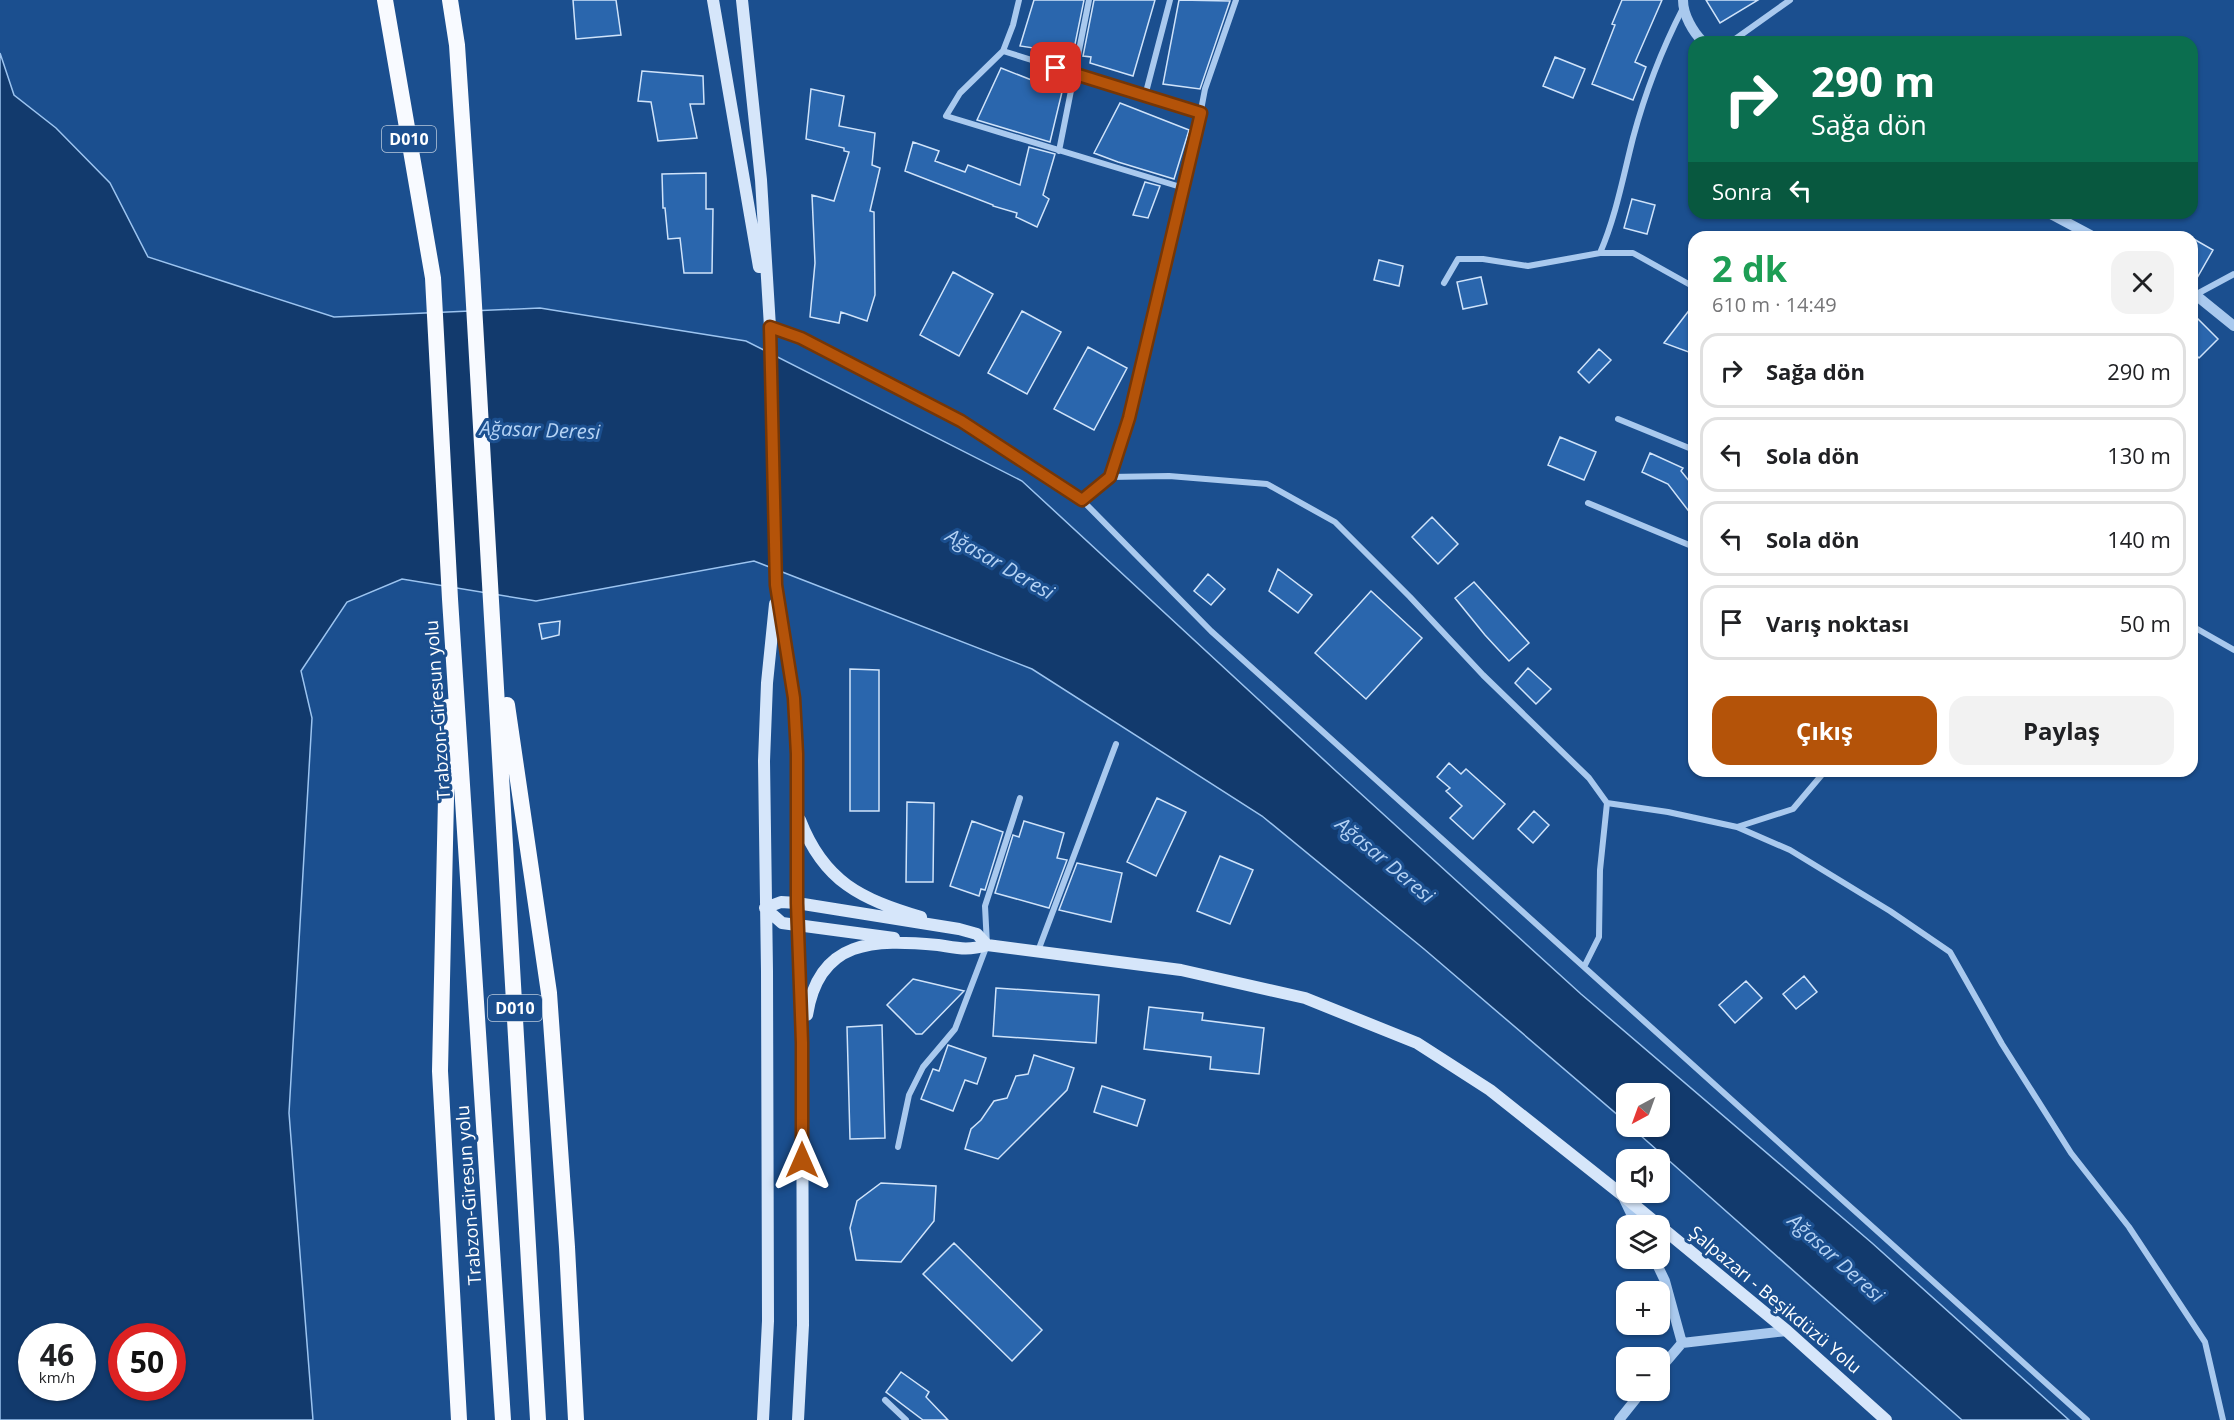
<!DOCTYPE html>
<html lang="tr">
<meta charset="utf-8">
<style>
:root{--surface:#fff;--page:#f2f2f2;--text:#202124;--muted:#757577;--line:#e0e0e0;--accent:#b45309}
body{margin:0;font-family:"Open Sans",sans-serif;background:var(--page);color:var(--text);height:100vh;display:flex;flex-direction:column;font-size:22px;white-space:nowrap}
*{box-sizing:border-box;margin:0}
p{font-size:20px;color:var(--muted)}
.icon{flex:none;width:33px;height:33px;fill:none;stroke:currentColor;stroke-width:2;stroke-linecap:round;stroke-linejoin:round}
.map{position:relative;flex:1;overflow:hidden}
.sheet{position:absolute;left:1688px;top:231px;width:510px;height:546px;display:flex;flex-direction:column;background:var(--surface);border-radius:18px;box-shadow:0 2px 4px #0004}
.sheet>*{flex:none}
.banner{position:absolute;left:1688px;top:36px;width:510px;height:183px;border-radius:18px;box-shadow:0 2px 4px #0004;background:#0b6e4f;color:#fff;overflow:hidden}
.needle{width:39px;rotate:221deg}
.fabs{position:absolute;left:1616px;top:1083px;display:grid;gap:12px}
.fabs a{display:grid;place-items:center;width:54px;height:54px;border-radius:12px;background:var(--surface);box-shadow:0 2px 4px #0004;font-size:30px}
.speed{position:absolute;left:18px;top:1323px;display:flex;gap:12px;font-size:30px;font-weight:700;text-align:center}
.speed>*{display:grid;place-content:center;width:78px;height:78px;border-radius:50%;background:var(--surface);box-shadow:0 2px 4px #0004;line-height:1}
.speed small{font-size:15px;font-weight:400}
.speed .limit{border:9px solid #d22;background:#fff;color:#111}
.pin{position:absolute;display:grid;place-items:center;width:51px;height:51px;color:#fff;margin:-26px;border-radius:12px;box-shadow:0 3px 9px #0006}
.me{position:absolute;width:66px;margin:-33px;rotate:0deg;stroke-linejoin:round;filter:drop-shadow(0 0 4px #0008)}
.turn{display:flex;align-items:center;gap:21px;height:126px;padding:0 24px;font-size:27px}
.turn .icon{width:78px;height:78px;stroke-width:2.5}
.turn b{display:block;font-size:42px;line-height:51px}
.then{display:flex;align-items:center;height:57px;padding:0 24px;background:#0003;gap:12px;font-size:22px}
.round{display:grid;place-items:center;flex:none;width:63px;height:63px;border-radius:18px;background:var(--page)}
.overview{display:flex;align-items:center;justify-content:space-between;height:102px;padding:0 24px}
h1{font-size:36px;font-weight:700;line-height:45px;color:#1e9e55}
.cta{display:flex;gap:12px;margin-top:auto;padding:12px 24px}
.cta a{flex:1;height:69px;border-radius:18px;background:var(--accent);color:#fff;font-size:24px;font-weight:700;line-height:69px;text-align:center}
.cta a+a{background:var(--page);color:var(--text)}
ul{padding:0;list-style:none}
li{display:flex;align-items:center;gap:18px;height:75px;margin:0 12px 9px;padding:0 12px;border:3px solid var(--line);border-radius:18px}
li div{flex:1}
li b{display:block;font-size:22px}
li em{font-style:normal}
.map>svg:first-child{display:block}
</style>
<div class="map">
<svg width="2234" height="1420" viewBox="0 0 2234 1420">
<rect width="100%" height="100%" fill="#1b4f8f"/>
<!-- water -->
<path fill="#123a6d" stroke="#9cc4f0" stroke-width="1.5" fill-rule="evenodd" d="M 0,53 L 14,95 L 56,128 L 110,183 L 148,257 L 334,317 L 540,308 L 746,341 L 1022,481 L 1337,772 L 1581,994 L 1872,1243 L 2069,1420 L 1962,1420 L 1631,1127 L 1659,1126 L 1659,1094 L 1626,1094 L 1626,1122 L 1424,949 L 1262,816 L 1032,669 L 754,561 L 536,601 L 402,579 L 347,602 L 301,671 L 312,718 L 289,1113 L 313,1420 L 0,1420 ZM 32,1336 L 82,1336 L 82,1388 L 32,1388 ZM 122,1336 L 172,1336 L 172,1388 L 122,1388 Z"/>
<!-- building -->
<path fill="#2a66ad" stroke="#cfe3fa" stroke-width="1.5" d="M 573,0 L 616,0 L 621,35 L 576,39 Z
M 1034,0 L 1084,0 L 1073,54 L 1020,46 Z
M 1094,0 L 1155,0 L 1133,76 L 1090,63 L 1091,57 L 1083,56 Z
M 1179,0 L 1230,1 L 1200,89 L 1163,84 Z
M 1622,0 L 1662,0 L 1635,62 L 1646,67 L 1633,100 L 1592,84 L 1615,25 L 1612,24 Z
M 1706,0 L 1758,0 L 1720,23 Z
M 1555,57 L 1585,69 L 1573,98 L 1543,86 Z
M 1001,68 L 1062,92 L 1050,142 L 977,120 Z
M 642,71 L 703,76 L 704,104 L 690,104 L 697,138 L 658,141 L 651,102 L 638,101 Z
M 811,89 L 844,96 L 839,126 L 875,133 L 872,165 L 880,168 L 870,211 L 874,212 L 875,295 L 867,321 L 841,312 L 839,323 L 810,317 L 815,263 L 812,195 L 834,201 L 849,152 L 844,151 L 844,148 L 806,139 Z
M 1120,103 L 1189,130 L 1174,179 L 1118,162 L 1094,153 Z
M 913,142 L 939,151 L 935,161 L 965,172 L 968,165 L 1020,185 L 1029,147 L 1055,154 L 1043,195 L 1049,199 L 1037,227 L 1016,217 L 1017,213 L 993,206 L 993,205 L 905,171 Z
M 706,173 L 706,209 L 713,209 L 712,273 L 684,273 L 680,238 L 668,239 L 665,208 L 663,208 L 662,174 Z
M 1145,182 L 1160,186 L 1148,218 L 1133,215 Z
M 1632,199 L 1655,205 L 1647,234 L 1624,228 Z
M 2192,238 L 2213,250 L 2193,285 L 2192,285 Z
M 1379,260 L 1403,266 L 1399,286 L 1374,280 Z
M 953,272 L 993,294 L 959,356 L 920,335 Z
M 1481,277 L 1487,304 L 1463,309 L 1457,282 Z
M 1694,304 L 1694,354 L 1664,343 Z
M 1022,311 L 1061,332 L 1027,394 L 988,373 Z
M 2192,313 L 2218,339 L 2199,358 L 2192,351 Z
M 1088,347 L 1127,368 L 1094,430 L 1054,409 Z
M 1599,349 L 1611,360 L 1589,383 L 1578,372 Z
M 1560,437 L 1596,452 L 1584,480 L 1548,465 Z
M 1650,453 L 1683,468 L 1681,471 L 1694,487 L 1694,518 L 1668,484 L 1642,472 Z
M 1432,517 L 1458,544 L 1438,564 L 1412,537 Z
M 1278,569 L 1312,595 L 1298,613 L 1269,591 Z
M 1208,574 L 1225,589 L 1211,605 L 1194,591 Z
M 1474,582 L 1529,643 L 1509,661 L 1485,635 L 1455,598 Z
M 1371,591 L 1422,638 L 1366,699 L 1315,653 Z
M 560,621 L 559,635 L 542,639 L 539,624 Z
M 1528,668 L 1551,689 L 1536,704 L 1515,683 Z
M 850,669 L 879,670 L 879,811 L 850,811 Z
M 1449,763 L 1461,774 L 1466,769 L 1505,804 L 1473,839 L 1450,818 L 1462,806 L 1446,791 L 1450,788 L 1437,777 Z
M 1157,798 L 1186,812 L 1156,876 L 1127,862 Z
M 907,802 L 934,803 L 933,882 L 906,882 Z
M 1534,811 L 1549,825 L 1533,843 L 1518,829 Z
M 972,821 L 1003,832 L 985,890 L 981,889 L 979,896 L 950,886 Z
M 1024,821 L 1064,833 L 1057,858 L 1067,860 L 1049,908 L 995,893 L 1013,835 L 1019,837 Z
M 1220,856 L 1253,870 L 1230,924 L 1197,911 Z
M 1077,863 L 1122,873 L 1111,922 L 1059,910 Z
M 1804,976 L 1817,992 L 1796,1009 L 1783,994 Z
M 913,979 L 964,991 L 922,1034 L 916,1034 L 887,1005 Z
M 1746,981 L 1762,998 L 1735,1023 L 1719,1005 Z
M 996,988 L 1099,995 L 1096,1043 L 993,1036 Z
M 1149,1007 L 1203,1013 L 1202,1020 L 1264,1028 L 1259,1074 L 1210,1069 L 1211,1057 L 1144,1049 Z
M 882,1025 L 885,1138 L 850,1139 L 847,1027 Z
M 948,1045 L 986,1058 L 977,1084 L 965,1080 L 953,1111 L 921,1099 L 933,1069 L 939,1071 Z
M 1034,1055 L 1074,1068 L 1067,1090 L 998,1159 L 965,1149 L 971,1129 L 981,1120 L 994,1101 L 1007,1098 L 1016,1076 L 1028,1074 Z
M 1102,1086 L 1145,1100 L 1137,1126 L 1094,1112 Z
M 881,1183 L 936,1186 L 934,1221 L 901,1262 L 856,1260 L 850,1228 L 857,1201 Z
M 954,1243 L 1042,1330 L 1012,1361 L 923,1274 Z
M 901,1372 L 929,1392 L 926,1397 L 948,1420 L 923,1420 L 886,1392 Z"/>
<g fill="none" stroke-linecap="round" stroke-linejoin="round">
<!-- minor -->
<path stroke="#a9c9ee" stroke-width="6" d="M 1019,0 L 1013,25 L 1003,51 L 960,93 L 946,116 L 1184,188
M 1731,42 L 1790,0
M 1003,51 L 1201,113
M 1145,96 L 1170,0
M 1059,151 L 1089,0
M 1600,253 L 1633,253 L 1694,287
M 1444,283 L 1458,259 L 1483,259 L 1528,266 L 1600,253 C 1616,216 1623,177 1633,138 C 1645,93 1662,49 1683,8
M 2195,295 L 2234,274
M 770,327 L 801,338 L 961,421 L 1082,500 L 1211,631 L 2087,1420
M 1618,419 L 1694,450
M 1110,477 L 1169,476 L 1267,484 L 1335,522 L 1410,597 L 1483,675 L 1589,778 L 1607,803 L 1600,870 L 1599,937 L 1584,967
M 1082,500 L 1110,477 L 1129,418 L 1158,288 L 1194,147 L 1205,89 L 1236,0
M 1588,503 L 1694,547
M 2192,626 L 2234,650
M 1607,803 L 1668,812 L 1737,827 L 1793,809 L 1825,771
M 1737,827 L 1790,850 L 1890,911 L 1950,952 L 2002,1044 L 2071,1153 L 2129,1227 L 2205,1342 L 2223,1420
M 1038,951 L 1116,744
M 898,1147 L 909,1095 L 923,1067 L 955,1029 L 987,945 L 985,906 L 1020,798
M 885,1400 L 906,1420"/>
<!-- tertiary -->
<path stroke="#a9c9ee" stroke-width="10" d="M 1683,0 C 1683,15 1693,32 1703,42
M 2049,213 L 2094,237
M 2192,292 L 2234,326
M 1623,1197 L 1637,1226
M 1654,1258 L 1665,1281 L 1682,1343
M 1659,1370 L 1682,1343 L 1787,1331
M 1619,1420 L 1643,1390"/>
<!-- secondary -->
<path stroke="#d6e6fa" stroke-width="12" d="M 713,0 L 759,267
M 742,0 L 761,180 L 770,327 L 776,585 L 794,698 L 797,754 L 797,903 L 802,1043 L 803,1325 L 798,1420
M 800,820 C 824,882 861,899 921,917
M 894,938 L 782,923 L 765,908 L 781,902 L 797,903 L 959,929 L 977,934 L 987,945
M 807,1015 C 819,939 874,939 938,945 C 958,948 967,951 987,945 L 1181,970 L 1305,998 L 1417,1043 L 1490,1090 L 1621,1194 L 1787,1331 L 1886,1420
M 763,1420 L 768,1321 L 767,971 L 764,761 L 767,683 L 775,604"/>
<!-- trunk -->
<path stroke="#f8faff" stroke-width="16" d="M 385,0 L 433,278 L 450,599 L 503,1420
M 450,0 L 457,45 L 472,270 L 538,1420
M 507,705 L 549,993 L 567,1247 L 576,1420
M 448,707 L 440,1071 L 459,1420"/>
</g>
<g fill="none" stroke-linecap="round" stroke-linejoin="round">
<!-- route casing -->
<g stroke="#753606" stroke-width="15">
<path id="route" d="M 802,1160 L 802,1043 L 797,903 L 797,754 L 794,698 L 776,585 L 770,327 L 801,338 L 961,421 L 1082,500 L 1110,477 L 1129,418 L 1201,113 L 1056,68"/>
</g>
<!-- route -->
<use href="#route" stroke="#b45309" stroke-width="10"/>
</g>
<g text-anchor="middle" stroke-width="6" stroke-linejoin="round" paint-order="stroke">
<!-- shield labels -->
<g fill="#1b4f8f" stroke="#bbcadd" stroke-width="1.5">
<rect x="382" y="126" width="54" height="26" rx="4.5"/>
<rect x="488" y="995" width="54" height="26" rx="4.5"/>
</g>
<g font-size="16" font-weight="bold" fill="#fff">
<text x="409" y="145">D010</text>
<text x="515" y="1014">D010</text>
</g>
<!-- street labels -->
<g font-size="18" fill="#fff" stroke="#1b4f8f">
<text transform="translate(438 710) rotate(-94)" y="6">Trabzon-Giresun yolu</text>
<text transform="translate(469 1195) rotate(-94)" y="6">Trabzon-Giresun yolu</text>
<text transform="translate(1775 1300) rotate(40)" y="6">Şalpazarı - Beşikdüzü Yolu</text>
</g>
<!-- water labels -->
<g font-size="20" font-style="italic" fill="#b5d3f5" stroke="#1b4f8f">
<text transform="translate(540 430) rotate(2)" y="7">Ağasar Deresi</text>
<text transform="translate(1000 564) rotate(30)" y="7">Ağasar Deresi</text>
<text transform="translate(1385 860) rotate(40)" y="7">Ağasar Deresi</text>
<text transform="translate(1836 1258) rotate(42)" y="7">Ağasar Deresi</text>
</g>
</g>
</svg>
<div class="fabs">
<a><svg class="needle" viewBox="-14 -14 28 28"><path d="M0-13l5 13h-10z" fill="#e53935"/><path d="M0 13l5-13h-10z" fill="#757577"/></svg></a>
<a><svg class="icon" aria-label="sound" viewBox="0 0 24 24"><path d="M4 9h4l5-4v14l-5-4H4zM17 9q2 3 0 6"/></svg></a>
<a><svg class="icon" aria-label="layers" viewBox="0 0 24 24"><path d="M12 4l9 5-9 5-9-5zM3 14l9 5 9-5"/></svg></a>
<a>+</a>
<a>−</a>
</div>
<div class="speed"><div>46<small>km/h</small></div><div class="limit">50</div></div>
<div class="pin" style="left:1056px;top:68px;background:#d93025"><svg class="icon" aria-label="arrive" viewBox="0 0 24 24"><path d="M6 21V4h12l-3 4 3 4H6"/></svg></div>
<svg class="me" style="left:802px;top:1160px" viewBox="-20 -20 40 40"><path d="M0-17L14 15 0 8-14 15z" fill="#b45309" stroke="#fff" stroke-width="4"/></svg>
<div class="banner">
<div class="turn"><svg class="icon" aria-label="right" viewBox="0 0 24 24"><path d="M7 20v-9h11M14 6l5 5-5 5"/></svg><div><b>290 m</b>Sağa dön</div></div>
<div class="then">Sonra<svg class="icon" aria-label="left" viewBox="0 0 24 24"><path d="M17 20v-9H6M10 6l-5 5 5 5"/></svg></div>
</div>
<section class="sheet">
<div class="overview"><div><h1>2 dk</h1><p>610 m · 14:49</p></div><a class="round"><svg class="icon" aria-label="close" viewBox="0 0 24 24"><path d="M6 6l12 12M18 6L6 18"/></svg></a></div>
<ul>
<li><svg class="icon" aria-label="right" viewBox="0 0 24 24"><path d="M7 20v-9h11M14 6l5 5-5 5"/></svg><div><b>Sağa dön</b></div><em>290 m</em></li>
<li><svg class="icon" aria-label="left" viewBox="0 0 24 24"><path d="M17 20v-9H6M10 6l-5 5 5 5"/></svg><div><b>Sola dön</b></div><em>130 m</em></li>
<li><svg class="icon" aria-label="left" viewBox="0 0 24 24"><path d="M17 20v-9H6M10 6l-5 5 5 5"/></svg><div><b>Sola dön</b></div><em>140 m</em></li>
<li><svg class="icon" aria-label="arrive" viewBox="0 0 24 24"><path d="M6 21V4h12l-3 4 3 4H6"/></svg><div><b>Varış noktası</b></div><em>50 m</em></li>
</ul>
<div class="cta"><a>Çıkış</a><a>Paylaş</a></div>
</section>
</div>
